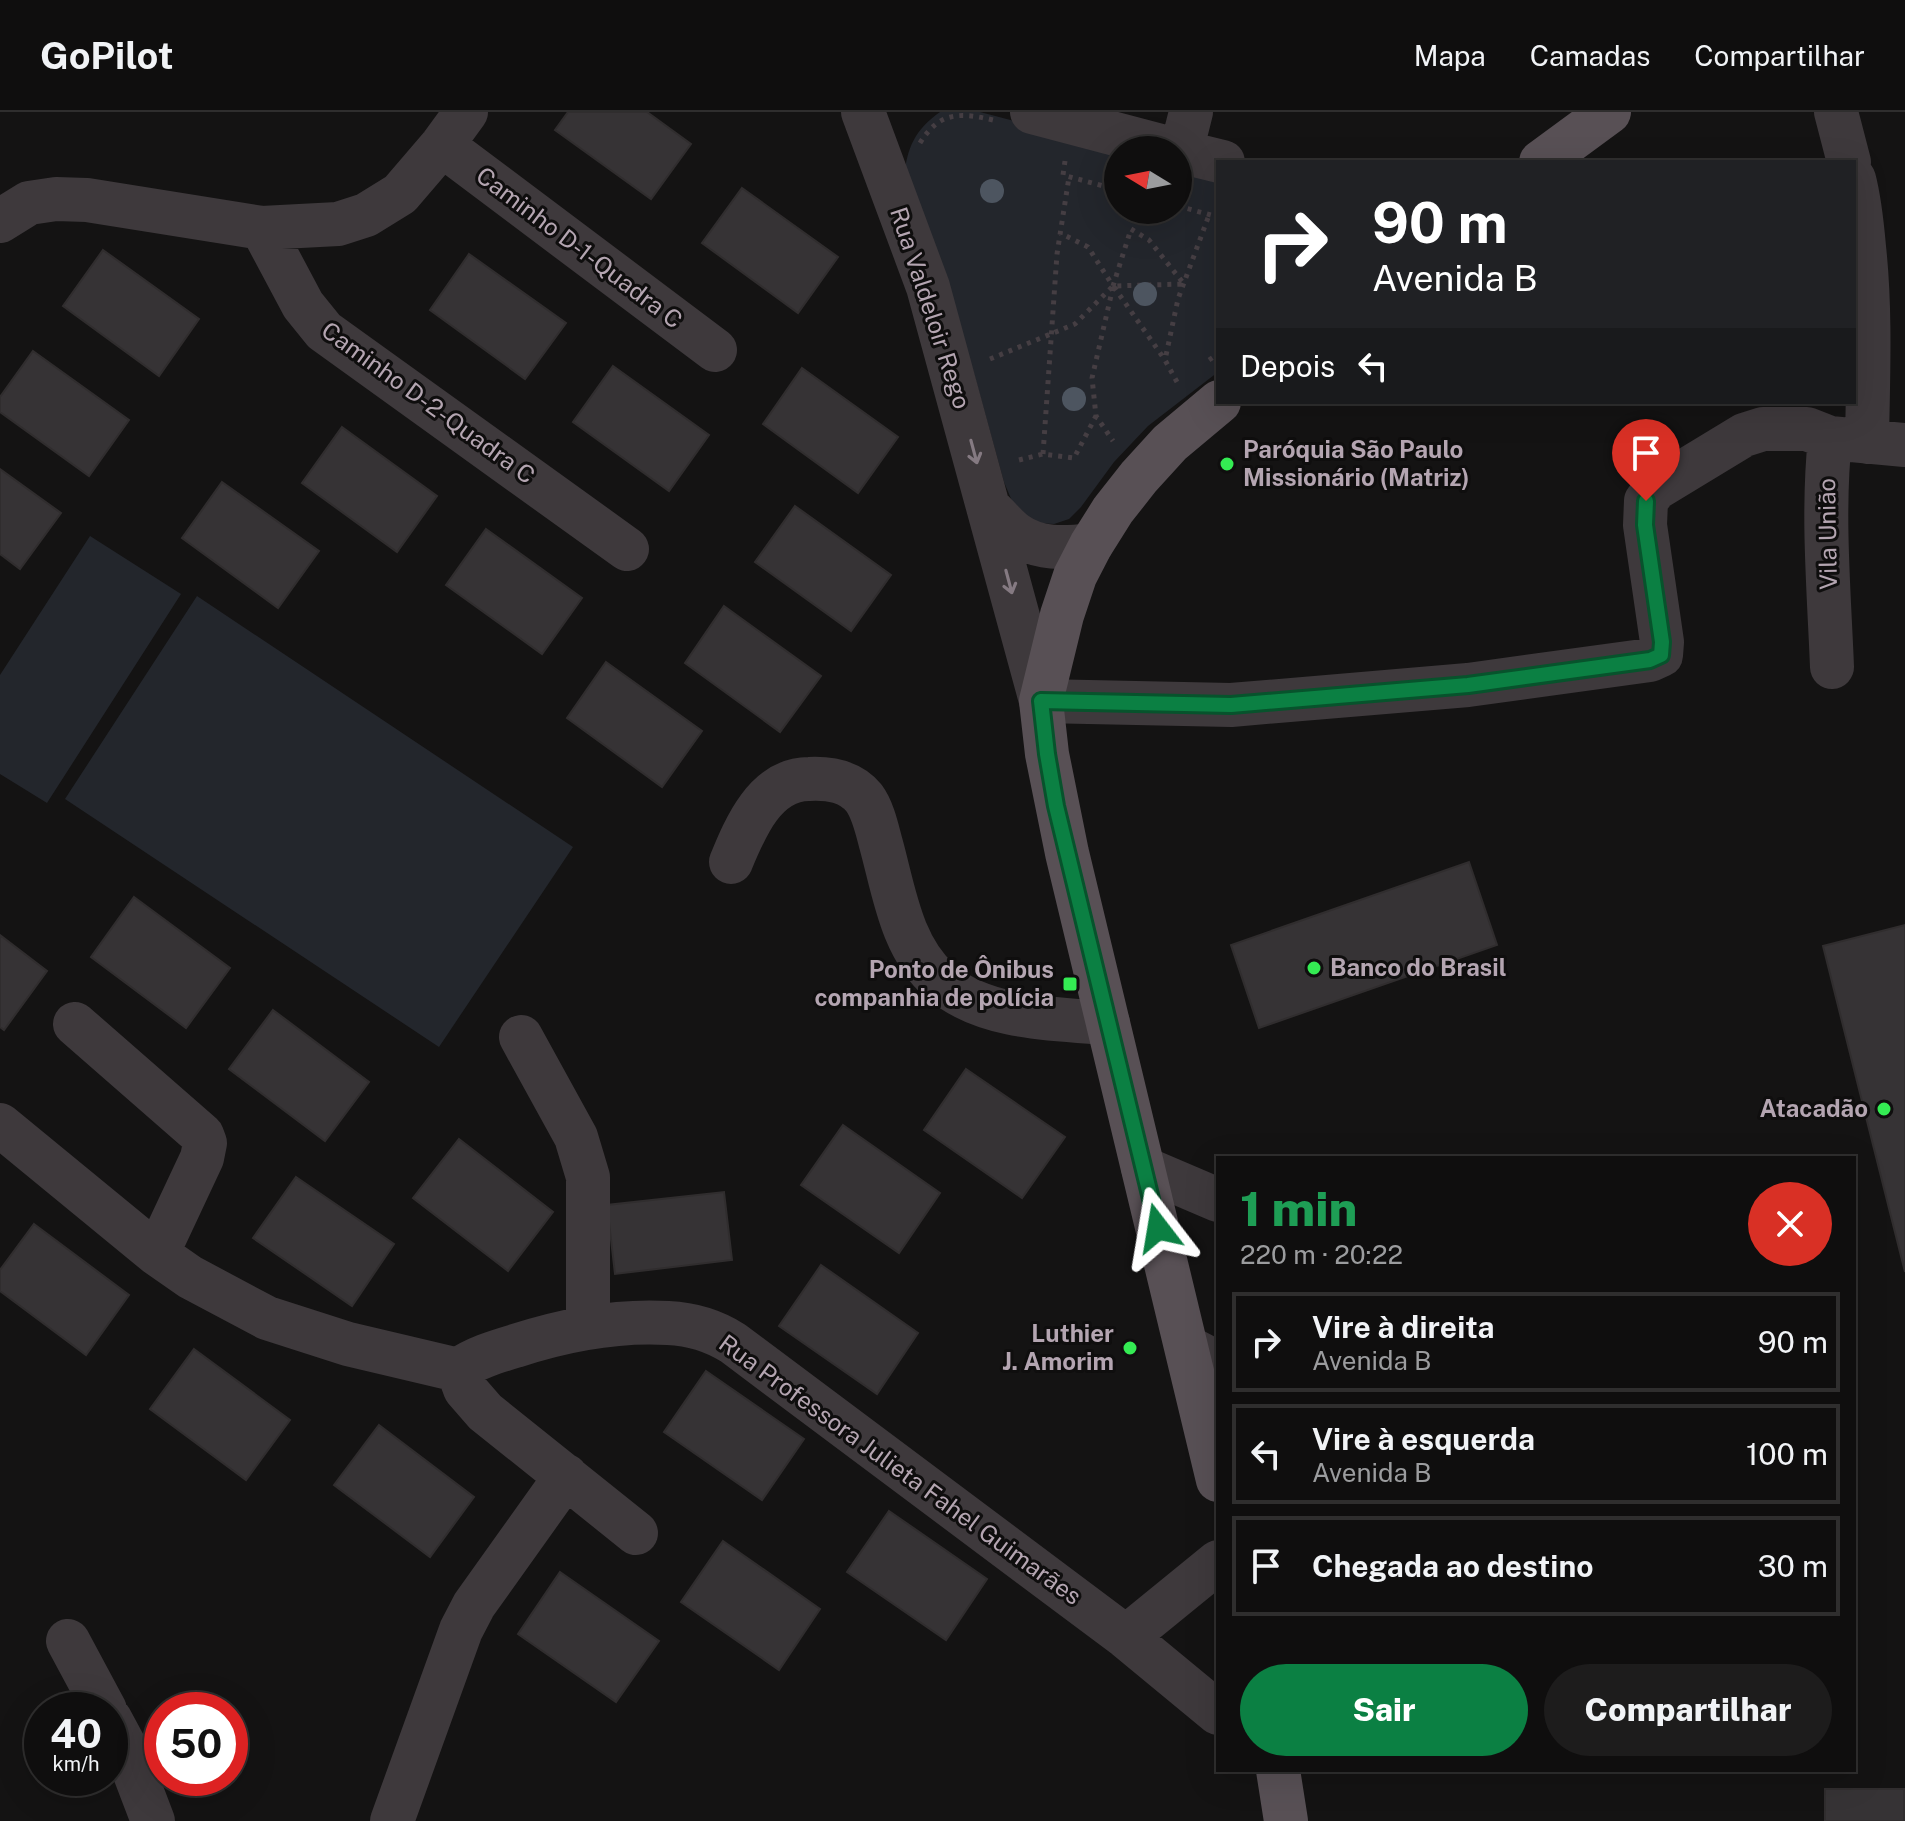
<!DOCTYPE html>
<html lang="pt">
<meta charset="utf-8">
<style>
:root{--surface:#0f0e0e;--page:#1d1c1c;--text:#f1f3f6;--muted:#9b9c9e;--line:#2f2e2e;--accent:#0b8043}
body{margin:0;font-family:"Public Sans",sans-serif;background:var(--page);color:var(--text);height:100vh;display:flex;flex-direction:column;font-size:30px;white-space:nowrap}
*{box-sizing:border-box;margin:0}
p{font-size:26px;color:var(--muted)}
.icon{flex:none;width:44px;height:44px;fill:none;stroke:currentColor;stroke-width:2;stroke-linecap:round;stroke-linejoin:round}
.map{position:relative;flex:1;overflow:hidden}
.sheet{position:absolute;left:1216px;top:1044px;width:640px;height:616px;display:flex;flex-direction:column;background:var(--surface);border-radius:0px;box-shadow:0 8px 32px #0002,0 0 0 2px var(--line)}
.sheet>*{flex:none}
.banner{position:absolute;left:1216px;top:48px;width:640px;height:244px;border-radius:0px;box-shadow:0 8px 32px #0002,0 0 0 2px var(--line);background:#202124;color:#fff;overflow:hidden}
.needle{width:52px;rotate:280deg}
.buttons{position:absolute;left:1104px;top:24px;display:grid;gap:16px}
.buttons a{display:grid;place-items:center;width:88px;height:88px;border-radius:50%;background:var(--surface);box-shadow:0 8px 32px #0002,0 0 0 2px var(--line);font-size:40px}
.speed{position:absolute;left:24px;top:1580px;display:flex;gap:16px;font-size:40px;font-weight:700;text-align:center}
.speed>*{display:grid;place-content:center;width:104px;height:104px;border-radius:50%;background:var(--surface);box-shadow:0 8px 32px #0002,0 0 0 2px var(--line);line-height:1}
.speed small{font-size:20px;font-weight:400}
.speed .limit{border:12px solid #d22;background:#fff;color:#111}
.pin{position:absolute;display:grid;place-items:center;width:68px;height:68px;color:#fff;margin:-82px -34px;border-radius:50% 50% 50% 0;rotate:-45deg;box-shadow:0 0 8px #0007}
.pin .icon{rotate:45deg}
.me{position:absolute;width:88px;margin:-44px;rotate:346deg;stroke-linejoin:round;filter:drop-shadow(0 0 6px #0008)}
.turn{display:flex;align-items:center;gap:28px;height:168px;padding:0 24px;font-size:36px}
.turn .icon{width:104px;height:104px;stroke-width:2.5}
.turn b{display:block;font-size:56px;line-height:68px}
.then{display:flex;align-items:center;height:76px;padding:0 24px;background:#0003;gap:16px;font-size:30px}
.round{display:grid;place-items:center;flex:none;width:84px;height:84px;border-radius:42px;background:var(--page)}
.overview{display:flex;align-items:center;justify-content:space-between;height:136px;padding:0 24px}
h1{font-size:48px;font-weight:800;line-height:60px;color:#1e9e55}
.action{display:flex;gap:16px;margin-top:auto;padding:16px 24px}
.action a{flex:1;height:92px;border-radius:48px;background:var(--accent);color:#fff;font-size:32px;font-weight:800;line-height:92px;text-align:center}
.action a+a{background:var(--page);color:var(--text)}
ul{padding:0;list-style:none}
li{display:flex;align-items:center;gap:24px;height:100px;margin:0 16px 12px;padding:0 8px;border:4px solid var(--line);border-radius:0px}
li div{flex:1}
li b{display:block;font-size:30px}
li em{font-style:normal}
header{display:flex;align-items:center;gap:48px;box-sizing:border-box;height:112px;padding:0 40px;background:var(--surface);border-bottom:2px solid var(--line)}
header strong{font-size:38px}
nav{display:flex;gap:44px;margin-inline-start:auto;font-size:28px}
.map>svg:first-child{display:block}
</style>
<header>
<strong>GoPilot</strong>
<nav><a>Mapa</a><a>Camadas</a><a>Compartilhar</a></nav>
</header>
<div class="map">
<svg width="1905" height="1709" viewBox="0 0 1905 1709">
<rect width="100%" height="100%" fill="#141313"/>
<!-- green -->
<path fill="#23262c" d="M 940,0 L 980,0 L 1124,38 L 1118,38 L 1118,98 L 1178,98 L 1178,52 L 1218,63 L 1218,260 L 1148,314 L 1114,350 L 1081,395 L 1069,407 L 1054,412 L 1036,411 L 1023,404 L 1012,389 L 1004,370 L 973,258 L 904,66 C 907,35 915,18 940,0 Z
M 90,424 L 181,482 L 47,691 L 0,662 L 0,563 Z
M 197,484 L 573,735 L 439,935 L 65,687 Z"/>
<!-- building -->
<path fill="#363335" stroke="#302d2e" stroke-width="2" d="M 568,0 L 647,0 L 691,32 L 651,87 L 555,18 Z
M 742,76 L 838,145 L 798,201 L 702,131 Z
M 103,138 L 199,207 L 159,264 L 63,194 Z
M 469,142 L 566,211 L 525,267 L 430,198 Z
M 33,239 L 129,308 L 89,364 L 0,300 L 0,285 Z
M 613,254 L 709,323 L 669,379 L 573,310 Z
M 802,256 L 898,325 L 858,381 L 763,312 Z
M 342,315 L 437,384 L 397,440 L 302,371 Z
M 0,357 L 61,401 L 20,457 L 0,442 Z
M 222,370 L 319,439 L 278,496 L 182,426 Z
M 795,394 L 891,463 L 851,519 L 755,450 Z
M 486,417 L 582,486 L 542,542 L 446,473 Z
M 724,494 L 821,564 L 780,620 L 685,551 Z
M 606,550 L 702,619 L 662,675 L 567,606 Z
M 1469,750 L 1497,833 L 1259,916 L 1231,833 Z
M 134,785 L 230,856 L 186,916 L 91,845 Z
M 1905,813 L 1905,1160 L 1823,834 Z
M 0,823 L 47,859 L 4,918 L 0,915 Z
M 273,898 L 369,970 L 325,1029 L 229,957 Z
M 966,957 L 1065,1025 L 1022,1086 L 924,1018 Z
M 843,1013 L 940,1081 L 899,1141 L 801,1073 Z
M 459,1027 L 553,1100 L 508,1159 L 413,1086 Z
M 296,1065 L 394,1132 L 352,1194 L 253,1126 Z
M 724,1080 L 732,1148 L 615,1162 L 607,1093 Z
M 34,1112 L 129,1183 L 86,1243 L 0,1179 L 0,1158 Z
M 821,1153 L 918,1221 L 877,1282 L 779,1214 Z
M 194,1237 L 290,1308 L 246,1368 L 150,1297 Z
M 706,1259 L 804,1327 L 762,1388 L 664,1320 Z
M 379,1313 L 474,1385 L 430,1445 L 334,1373 Z
M 889,1399 L 987,1467 L 946,1528 L 847,1460 Z
M 723,1429 L 820,1497 L 779,1558 L 681,1490 Z
M 560,1460 L 659,1529 L 616,1590 L 518,1522 Z
M 1825,1677 L 1904,1677 L 1904,1709 L 1825,1709 Z"/>
<g fill="none" stroke-linecap="round" stroke-linejoin="round">
<!-- path -->
<path stroke="#453e43" stroke-width="5" stroke-dasharray="4 6" stroke-linecap="butt" d="M 920,31 C 939,0 959,0 993,8
M 1065,49 L 1063,63 L 1118,78
M 1178,94 L 1218,105
M 1113,175 L 1092,266 L 1096,304 L 1113,329
M 1114,175 L 1165,248
M 990,247 L 1075,212 L 1113,174 L 1184,172 L 1149,128 L 1131,117 L 1113,174 L 1088,135 L 1060,121
M 1209,248 L 1218,242
M 1177,270 L 1165,248 L 1178,187 L 1209,103
M 1043,342 L 1057,142 L 1069,65
M 1019,348 L 1043,342 L 1074,346 L 1096,304"/>
<!-- minor -->
<path stroke="#3e393c" stroke-width="44" d="M 863,0 L 928,175 L 1041,589 L 1231,593 L 1468,573 L 1650,548 L 1661,543 L 1662,530 L 1645,413 L 1646,389 L 1655,377 L 1744,323 L 1763,317 L 1807,317 L 1830,326
M 1032,0 L 1176,38
M 1836,0 L 1849,50
M 442,33 L 715,238
M 1178,39 L 1223,50
M 1181,40 L 1191,0
M 1854,67 C 1860,90 1862,112 1864,135 C 1871,200 1868,265 1867,330
M 0,109 L 29,91 L 56,87 L 87,88 L 262,116 L 338,112 L 366,103 L 400,82 L 442,33 L 466,0
M 262,116 L 303,193 L 324,219 L 627,437
M 988,395 C 997,403 1006,415 1016,422 C 1038,438 1065,436 1091,433
M 1832,555 C 1829,479 1822,402 1830,326 L 1905,333
M 731,750 C 745,716 765,667 809,667 C 830,666 850,669 864,686 C 873,698 877,717 881,732 C 894,779 901,835 940,869 C 984,907 1054,907 1108,911
M 75,912 L 202,1023 L 205,1031 L 202,1046 L 157,1142
M 521,925 L 576,1025 L 588,1065 L 588,1216
M 0,1013 L 157,1142 L 190,1165 L 267,1206 L 348,1232 L 458,1258 C 475,1246 495,1240 515,1234 C 564,1218 616,1208 668,1211 C 690,1212 714,1219 733,1231 L 1126,1525 L 1218,1601
M 1143,1056 L 1218,1088
M 1187,1235 L 1210,1247 L 1218,1254
M 458,1258 L 465,1277 L 485,1300 L 636,1421
M 1126,1525 L 1218,1450
M 68,1529 L 105,1598
M 110,1607 L 124,1633 L 153,1709
M 392,1709 L 461,1518 L 474,1493 L 566,1364"/>
<!-- major -->
<path stroke="#585055" stroke-width="44" d="M 1541,50 L 1609,0
M 1218,1368 L 1067,741 L 1047,642 L 1041,589 L 1062,503 L 1075,464 L 1091,433 L 1113,398 L 1139,365 L 1170,331 L 1219,290
M 1278,1658 L 1286,1709"/>
</g>
<!-- trees -->
<g fill="#4d5560">
<circle cx="992" cy="79" r="12"/>
<circle cx="1145" cy="182" r="12"/>
<circle cx="1074" cy="287" r="12"/>
</g>
<!-- one-way arrows -->
<defs><path id="oneway-shaft" d="M-6 0H5M1.5-3L5.5 0L1.5 3" fill="none" stroke-width="1.6" stroke-linecap="round" stroke-linejoin="round" transform="scale(2)"/></defs>
<g stroke="#857a82">
<use href="#oneway-shaft" transform="translate(974 340) rotate(75)"/>
<use href="#oneway-shaft" transform="translate(1009 470) rotate(75)"/>
</g>
<g fill="none" stroke-linecap="round" stroke-linejoin="round">
<!-- route casing -->
<g stroke="#07532c" stroke-width="20">
<path id="route" d="M 1158,1116 L 1056,694 L 1047,642 L 1041,589 L 1231,593 L 1468,573 L 1650,548 L 1661,543 L 1662,530 L 1645,413 L 1646,389"/>
</g>
<!-- route -->
<use href="#route" stroke="#0b8043" stroke-width="14"/>
</g>
<!-- markers -->
<g fill="#34eb53" stroke="#0f0e0e" stroke-width="3">
<circle cx="1227" cy="352" r="8"/>
<circle cx="1314" cy="856" r="8"/>
<rect x="1062" y="864" width="16" height="16" rx="4"/>
<circle cx="1884" cy="997" r="8"/>
<circle cx="1130" cy="1236" r="8"/>
</g>
<g text-anchor="middle" stroke-width="6" stroke-linejoin="round" paint-order="stroke">
<!-- street labels -->
<g font-size="24" fill="#b4a5b1" stroke="#0f0e0e">
<text transform="translate(579 136) rotate(37)" y="8">Caminho D-1-Quadra C</text>
<text transform="translate(930 196) rotate(72)" y="8">Rua Valdeloir Rego</text>
<text transform="translate(428 291) rotate(36)" y="8">Caminho D-2-Quadra C</text>
<text transform="translate(1828 422) rotate(-91)" y="8">Vila União</text>
<text transform="translate(900 1358) rotate(36)" y="8">Rua Professora Julieta Fahel Guimarães</text>
</g>
<!-- poi labels -->
<g font-size="24" font-weight="bold" fill="#b4a5b1" stroke="#0f0e0e" text-anchor="end">
<text x="1243" y="346" text-anchor="start">Paróquia São Paulo<tspan x="1243" dy="28">Missionário (Matriz)</tspan></text>
<text x="1330" y="864" text-anchor="start">Banco do Brasil</text>
<text x="1054" y="866">Ponto de Ônibus<tspan x="1054" dy="28">companhia de polícia</tspan></text>
<text x="1868" y="1005">Atacadão</text>
<text x="1114" y="1230">Luthier<tspan x="1114" dy="28">J. Amorim</tspan></text>
</g>
</g>
</svg>
<div class="buttons">
<a><svg class="needle" viewBox="-14 -14 28 28"><path d="M0-13l5 13h-10z" fill="#e53935"/><path d="M0 13l5-13h-10z" fill="#9b9c9e"/></svg></a>
</div>
<div class="speed"><div>40<small>km/h</small></div><div class="limit">50</div></div>
<div class="pin" style="left:1646px;top:389px;background:#d93025"><svg class="icon" aria-label="arrive" viewBox="0 0 24 24"><path d="M6 21V4h12l-3 4 3 4H6"/></svg></div>
<svg class="me" style="left:1158px;top:1116px" viewBox="-20 -20 40 40"><path d="M0-17L14 15 0 8-14 15z" fill="#0b8043" stroke="#fff" stroke-width="4"/></svg>
<div class="banner">
<div class="turn"><svg class="icon" aria-label="right" viewBox="0 0 24 24"><path d="M7 20v-9h11M14 6l5 5-5 5"/></svg><div><b>90 m</b>Avenida B</div></div>
<div class="then">Depois<svg class="icon" aria-label="left" viewBox="0 0 24 24"><path d="M17 20v-9H6M10 6l-5 5 5 5"/></svg></div>
</div>
<section class="sheet">
<div class="overview"><div><h1>1 min</h1><p>220 m · 20:22</p></div><a class="round" style="background:#d93025;color:#fff"><svg class="icon" aria-label="close" viewBox="0 0 24 24"><path d="M6 6l12 12M18 6L6 18"/></svg></a></div>
<ul>
<li><svg class="icon" aria-label="right" viewBox="0 0 24 24"><path d="M7 20v-9h11M14 6l5 5-5 5"/></svg><div><b>Vire à direita</b><p>Avenida B</p></div><em>90 m</em></li>
<li><svg class="icon" aria-label="left" viewBox="0 0 24 24"><path d="M17 20v-9H6M10 6l-5 5 5 5"/></svg><div><b>Vire à esquerda</b><p>Avenida B</p></div><em>100 m</em></li>
<li><svg class="icon" aria-label="arrive" viewBox="0 0 24 24"><path d="M6 21V4h12l-3 4 3 4H6"/></svg><div><b>Chegada ao destino</b></div><em>30 m</em></li>
</ul>
<div class="action"><a>Sair</a><a>Compartilhar</a></div>
</section>
</div>
